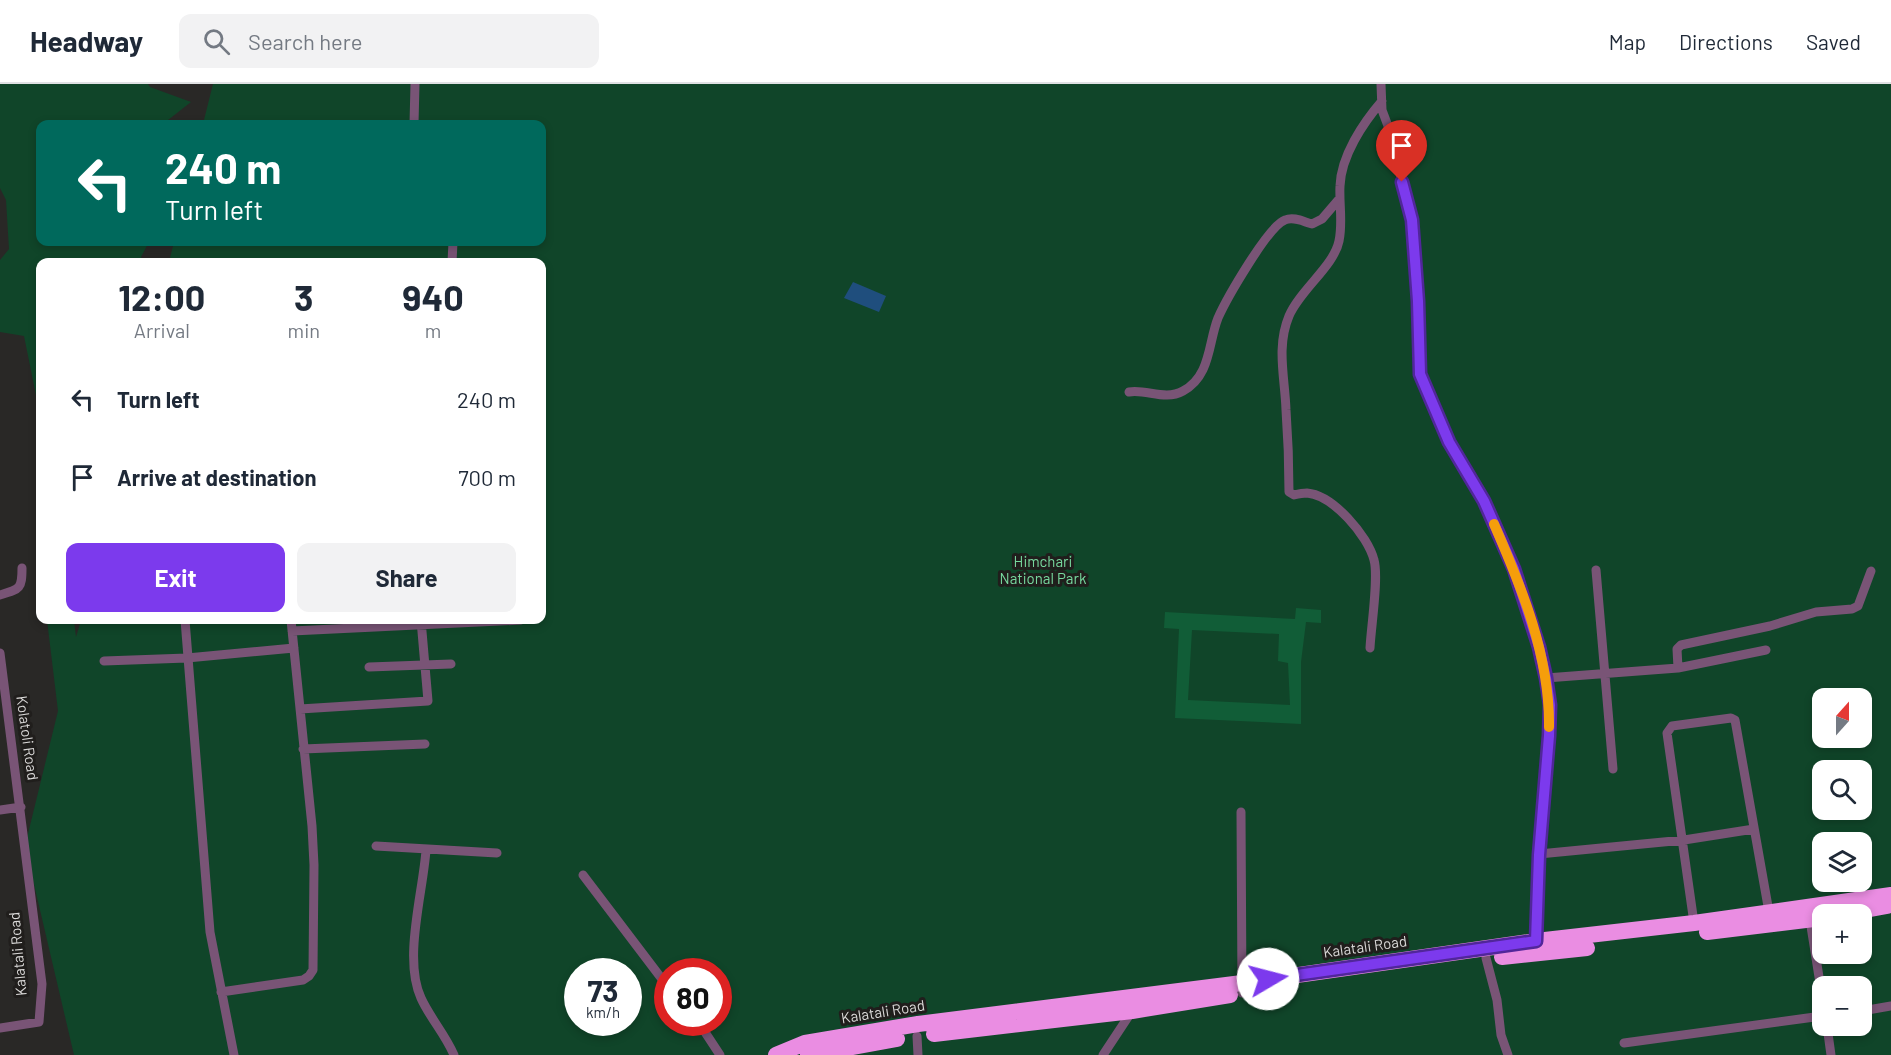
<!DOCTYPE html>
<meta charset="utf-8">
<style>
:root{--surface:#fff;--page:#f2f2f3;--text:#1f2937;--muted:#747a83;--line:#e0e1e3;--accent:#7c3aed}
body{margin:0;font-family:Barlow,sans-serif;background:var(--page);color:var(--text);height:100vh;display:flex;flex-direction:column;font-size:22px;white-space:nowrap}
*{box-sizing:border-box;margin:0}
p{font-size:20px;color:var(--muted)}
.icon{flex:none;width:33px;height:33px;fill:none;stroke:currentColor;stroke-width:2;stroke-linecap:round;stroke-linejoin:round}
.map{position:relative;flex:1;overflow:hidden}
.drawer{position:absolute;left:36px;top:174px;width:510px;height:366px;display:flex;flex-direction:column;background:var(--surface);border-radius:12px;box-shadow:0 3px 9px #0003}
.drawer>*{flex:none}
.hud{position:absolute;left:36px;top:36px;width:510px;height:126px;border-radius:12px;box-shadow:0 3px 9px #0003;background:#00695c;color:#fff;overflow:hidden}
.needle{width:39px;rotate:21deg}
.tools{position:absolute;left:1812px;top:604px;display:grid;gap:12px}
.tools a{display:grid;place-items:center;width:60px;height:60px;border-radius:12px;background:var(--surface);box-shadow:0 3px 9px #0003;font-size:30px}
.speed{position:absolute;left:564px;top:874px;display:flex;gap:12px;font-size:30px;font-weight:700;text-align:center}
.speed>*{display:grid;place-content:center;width:78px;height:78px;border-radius:50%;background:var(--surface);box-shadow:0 3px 9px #0003;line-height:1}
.speed small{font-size:15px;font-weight:400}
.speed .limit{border:9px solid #d22;background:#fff;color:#111}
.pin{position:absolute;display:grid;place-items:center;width:51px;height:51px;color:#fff;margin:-62px -26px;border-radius:50% 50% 50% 0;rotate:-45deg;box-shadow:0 0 6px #0007}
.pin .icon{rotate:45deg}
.me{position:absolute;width:66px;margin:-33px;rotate:82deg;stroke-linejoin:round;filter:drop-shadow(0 0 4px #0008)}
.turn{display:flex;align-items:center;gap:21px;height:126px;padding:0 30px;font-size:27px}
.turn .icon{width:78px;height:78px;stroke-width:2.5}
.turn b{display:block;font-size:42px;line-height:51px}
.eta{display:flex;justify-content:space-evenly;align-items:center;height:102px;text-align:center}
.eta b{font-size:36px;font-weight:700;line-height:42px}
.cta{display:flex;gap:12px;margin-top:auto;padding:12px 30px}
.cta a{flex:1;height:69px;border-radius:12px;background:var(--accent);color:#fff;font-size:24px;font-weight:700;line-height:69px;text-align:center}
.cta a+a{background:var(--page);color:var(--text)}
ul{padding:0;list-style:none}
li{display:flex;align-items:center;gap:18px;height:78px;padding:0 30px}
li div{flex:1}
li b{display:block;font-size:22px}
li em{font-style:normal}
header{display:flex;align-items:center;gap:36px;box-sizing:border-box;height:84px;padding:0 30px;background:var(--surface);border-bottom:2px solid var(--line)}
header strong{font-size:28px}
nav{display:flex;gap:33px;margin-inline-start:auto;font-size:21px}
.search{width:420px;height:54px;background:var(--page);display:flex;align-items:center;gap:15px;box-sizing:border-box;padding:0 21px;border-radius:12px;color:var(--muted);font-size:22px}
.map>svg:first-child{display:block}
</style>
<header>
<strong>Headway</strong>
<div class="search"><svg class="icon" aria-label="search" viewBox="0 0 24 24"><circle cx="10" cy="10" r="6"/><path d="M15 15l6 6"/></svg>Search here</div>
<nav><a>Map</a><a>Directions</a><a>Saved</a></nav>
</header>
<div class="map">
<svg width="1891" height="971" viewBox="0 0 1891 971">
<rect width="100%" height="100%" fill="#292826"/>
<!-- green -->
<path fill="#104529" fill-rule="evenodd" d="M 0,0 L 148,0 L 150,3 L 191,18 L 163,40 L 40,40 L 40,158 L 149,158 L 141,173 L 144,178 L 40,178 L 40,331 L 24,252 L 0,248 L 0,176 L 9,165 L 6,116 L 0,104 Z
M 213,0 L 1891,0 L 1891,971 L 74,971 L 25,762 L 58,627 L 47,536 L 74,536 L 76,553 L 81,536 L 542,536 L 542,178 L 169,178 L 174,158 L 542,158 L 542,40 L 203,40 ZM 1822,615 L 1862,615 L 1862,654 L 1822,654 ZM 1822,687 L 1862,687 L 1862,726 L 1822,726 ZM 1822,759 L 1862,759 L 1862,798 L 1822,798 ZM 1822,831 L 1862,831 L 1862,870 L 1822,870 ZM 578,888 L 628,888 L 628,939 L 578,939 ZM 668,888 L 718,888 L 718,939 L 668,939 ZM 1822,903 L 1862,903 L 1862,942 L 1822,942 Z"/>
<!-- forest -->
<path fill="#115d37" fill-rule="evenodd" d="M 1296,524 L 1321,526 L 1321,539 L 1306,538 L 1301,578 L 1301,640 L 1175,634 L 1179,545 L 1164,544 L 1165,528 L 1295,535 ZM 1192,546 L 1279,550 L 1278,577 L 1288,579 L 1290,621 L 1188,616 Z"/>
<!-- water -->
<path fill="#1f4e7d" d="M 853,198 L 886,212 L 879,228 L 844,214 Z"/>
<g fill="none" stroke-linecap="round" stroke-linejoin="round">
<!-- street -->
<path stroke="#795476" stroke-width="9" d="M 1381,0 L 1382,26 L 1388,42 L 1412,136 L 1418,217 L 1420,290 L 1449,358 L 1484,417 L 1514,485 L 1539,563 L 1546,594 L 1550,621 L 1549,652 L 1539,770
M 414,40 L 415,0
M 452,178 L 453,158
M 1129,308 C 1147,305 1165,317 1183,307 C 1211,292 1208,259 1218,234 C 1226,216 1268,142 1285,136 C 1294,132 1304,138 1312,140 L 1322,135 L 1340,114
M 1596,486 L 1613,685
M 0,511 C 20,505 22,505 22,484
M 185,536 L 210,848 L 234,971
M 292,547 L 521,536
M 1370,564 C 1371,543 1379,493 1374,476 C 1368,452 1333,411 1307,409 C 1303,409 1298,410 1294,411 L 1289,408 C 1289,381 1288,353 1286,326 C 1285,294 1276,263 1289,232 C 1300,206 1334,182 1339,157 C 1343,139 1339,120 1340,102 C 1341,72 1363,39 1382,17
M 0,569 L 42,900 L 39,938 L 0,944
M 104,577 L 187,574 L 294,564
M 369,583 L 451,580
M 1678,584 L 1677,565 L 1681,561 L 1770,542 L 1816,528 L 1852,525 L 1858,522 L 1871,487
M 1546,594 L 1678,584 L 1766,566
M 300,625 L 428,617 L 421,536
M 303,665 L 425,660
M 0,726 L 21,723
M 1241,728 L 1242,909
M 376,762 L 497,769
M 426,766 C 423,809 403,875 421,914 C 430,934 445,950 454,971
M 583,791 L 668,903
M 1810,836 L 1822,912
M 1694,839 L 1667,649 L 1672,642 L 1731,634 L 1735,636 L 1769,828
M 1536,857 L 1539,770 L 1684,756 L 1754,745
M 1486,874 L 1497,916 L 1501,951 L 1508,971
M 221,908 L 303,896 L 309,892 L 313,886 L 314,781 L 312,742 L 291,536
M 1862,927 L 1891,922
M 699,939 L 720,971
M 1827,942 L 1831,971
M 917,952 L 918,971
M 1624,959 L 1822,932
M 1103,971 L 1132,927"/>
<!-- highway -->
<path stroke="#ea8de2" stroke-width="16" d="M 1838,831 L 1887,822
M 1707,848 L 1822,834
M 1502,873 L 1587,864
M 934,950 L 1132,927 L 1230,911
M 776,971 L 805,959 L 918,940 L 1242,899 L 1536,857 L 1694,839 L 1891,811
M 808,971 L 897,955"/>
</g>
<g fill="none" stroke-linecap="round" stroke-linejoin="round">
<!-- route casing -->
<g stroke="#51269a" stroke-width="15">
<path id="route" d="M 1268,895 L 1536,857 L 1539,771 L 1549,652 L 1550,621 L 1546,594 L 1539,563 L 1514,485 L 1484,417 L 1449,358 L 1420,290 L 1418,217 L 1412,136 L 1402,98"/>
</g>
<!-- route -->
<use href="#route" stroke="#7c3aed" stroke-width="10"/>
<!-- slow -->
<path stroke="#f59e0b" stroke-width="10" d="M 1494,440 C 1522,504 1550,573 1549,643"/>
</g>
<g text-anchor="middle" stroke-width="6" stroke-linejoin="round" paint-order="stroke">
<!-- park labels -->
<g font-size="15" fill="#77d89e" stroke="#201e1c">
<text x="1043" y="483">Himchari<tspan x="1043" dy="17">National Park</tspan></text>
</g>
<!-- street labels -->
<g font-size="15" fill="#dad9d8" stroke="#201e1c">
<text transform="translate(27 654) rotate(82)" y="5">Kolatoli Road</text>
<text transform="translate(1365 863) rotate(-8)" y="5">Kalatali Road</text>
<text transform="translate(18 870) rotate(-95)" y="5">Kalatali Road</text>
<text transform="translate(883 928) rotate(-9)" y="5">Kalatali Road</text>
</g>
</g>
</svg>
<div class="tools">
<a><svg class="needle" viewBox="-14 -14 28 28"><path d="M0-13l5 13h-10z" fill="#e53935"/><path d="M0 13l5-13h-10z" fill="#747a83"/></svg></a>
<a><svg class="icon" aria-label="search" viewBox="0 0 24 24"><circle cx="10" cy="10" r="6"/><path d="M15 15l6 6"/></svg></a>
<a><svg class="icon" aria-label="layers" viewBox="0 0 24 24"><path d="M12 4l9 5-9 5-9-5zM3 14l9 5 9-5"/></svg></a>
<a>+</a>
<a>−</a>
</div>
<div class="speed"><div>73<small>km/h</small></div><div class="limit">80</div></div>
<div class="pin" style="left:1402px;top:98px;background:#d93025"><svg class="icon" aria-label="arrive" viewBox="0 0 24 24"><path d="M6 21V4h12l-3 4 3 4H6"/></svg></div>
<svg class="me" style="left:1268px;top:895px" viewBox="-20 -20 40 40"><circle r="19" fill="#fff"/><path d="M0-13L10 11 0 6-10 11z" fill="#7c3aed"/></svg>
<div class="hud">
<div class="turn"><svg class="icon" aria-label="left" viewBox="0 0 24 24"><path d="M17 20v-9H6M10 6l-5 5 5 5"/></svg><div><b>240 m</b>Turn left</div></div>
</div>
<section class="drawer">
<div class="eta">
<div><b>12:00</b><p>Arrival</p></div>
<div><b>3</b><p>min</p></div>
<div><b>940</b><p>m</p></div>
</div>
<ul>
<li><svg class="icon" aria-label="left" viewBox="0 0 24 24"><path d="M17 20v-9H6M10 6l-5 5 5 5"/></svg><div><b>Turn left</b></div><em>240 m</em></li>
<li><svg class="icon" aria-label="arrive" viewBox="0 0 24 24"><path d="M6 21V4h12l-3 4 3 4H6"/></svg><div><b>Arrive at destination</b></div><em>700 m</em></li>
</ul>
<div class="cta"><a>Exit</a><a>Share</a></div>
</section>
</div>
